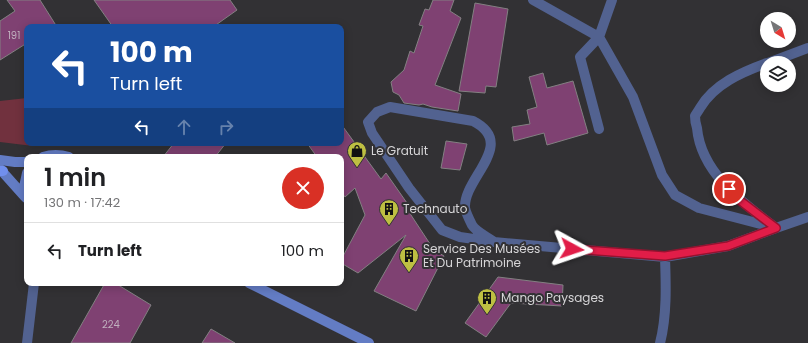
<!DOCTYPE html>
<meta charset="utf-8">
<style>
:root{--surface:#fff;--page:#f6f6f6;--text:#202124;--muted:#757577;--line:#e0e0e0}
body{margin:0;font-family:Poppins,sans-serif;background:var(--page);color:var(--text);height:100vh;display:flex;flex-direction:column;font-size:15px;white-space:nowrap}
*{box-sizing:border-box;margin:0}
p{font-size:13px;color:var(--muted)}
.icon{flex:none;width:22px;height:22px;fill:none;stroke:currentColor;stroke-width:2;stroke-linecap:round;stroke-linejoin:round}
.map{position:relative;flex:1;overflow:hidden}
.side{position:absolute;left:24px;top:154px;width:320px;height:132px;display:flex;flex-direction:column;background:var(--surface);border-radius:8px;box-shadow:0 2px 10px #0003}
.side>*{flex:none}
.hud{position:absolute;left:24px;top:24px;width:320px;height:122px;border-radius:8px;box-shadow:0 2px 10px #0003;background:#1a4fa0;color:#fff;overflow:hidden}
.needle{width:26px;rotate:142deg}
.tools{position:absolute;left:760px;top:12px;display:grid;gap:8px}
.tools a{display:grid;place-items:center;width:36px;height:36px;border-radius:50%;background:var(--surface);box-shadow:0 2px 10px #0003;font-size:20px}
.pin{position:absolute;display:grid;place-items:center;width:34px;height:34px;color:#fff;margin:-17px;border:2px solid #fff;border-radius:50%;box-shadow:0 1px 4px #0007}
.me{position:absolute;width:44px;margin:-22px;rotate:95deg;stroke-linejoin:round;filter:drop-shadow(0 0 3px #0008)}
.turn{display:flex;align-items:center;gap:14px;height:84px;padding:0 20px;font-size:18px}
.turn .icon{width:52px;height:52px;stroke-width:2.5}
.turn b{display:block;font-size:28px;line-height:34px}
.lanes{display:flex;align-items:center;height:38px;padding:0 20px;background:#0003;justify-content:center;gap:20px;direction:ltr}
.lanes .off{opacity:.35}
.round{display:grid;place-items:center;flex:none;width:42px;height:42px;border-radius:21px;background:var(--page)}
.head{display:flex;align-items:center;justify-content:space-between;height:68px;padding:0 20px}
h1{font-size:24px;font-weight:600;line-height:30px}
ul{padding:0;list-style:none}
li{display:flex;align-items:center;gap:12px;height:56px;padding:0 20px;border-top:1px solid var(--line)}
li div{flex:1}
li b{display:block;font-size:15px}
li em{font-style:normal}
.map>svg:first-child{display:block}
</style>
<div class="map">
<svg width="808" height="343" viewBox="0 0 808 343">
<rect width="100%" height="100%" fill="#323134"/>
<!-- green -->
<path fill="#71313e" d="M 27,98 L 27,143 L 39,143 L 33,146 L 0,142 L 0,101 Z"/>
<!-- building -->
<path fill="#7f4172" stroke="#838082" d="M 7,0 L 40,0 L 57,27 L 27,27 L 27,43 L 0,60 L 0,21 L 15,11 Z
M 94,0 L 230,0 L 237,10 L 213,27 L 113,27 Z
M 433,0 L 454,0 L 450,11 L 461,18 L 435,85 L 461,94 L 458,111 L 432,107 L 423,104 L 419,105 L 404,103 L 399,95 L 393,92 L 391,82 L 404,70 L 410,51 L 414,53 L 423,26 L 419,25 L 425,9 L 429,10 Z
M 475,3 L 508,9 L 496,87 L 486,86 L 485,93 L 459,91 Z
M 543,73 L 547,88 L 573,81 L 588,133 L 547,145 L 544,133 L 514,141 L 512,127 L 530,124 L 527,110 L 537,107 L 529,77 Z
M 341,124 L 381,179 L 386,173 L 414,213 L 409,212 L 434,250 L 444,256 L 416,311 L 374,291 L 406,235 L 358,273 L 341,263 L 341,260 L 365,215 L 355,188 L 345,197 L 341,191 L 341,157 L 317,157 L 307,143 L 341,143 Z
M 446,141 L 467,144 L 460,170 L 441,168 Z
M 174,143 L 226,143 L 215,157 L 163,157 Z
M 498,277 L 563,285 L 562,306 L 511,303 L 486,337 L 465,323 Z
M 105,283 L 115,283 L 151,305 L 130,343 L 71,343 Z
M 211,329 L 235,343 L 202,343 Z"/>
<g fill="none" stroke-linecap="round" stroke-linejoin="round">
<!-- street -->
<path stroke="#526290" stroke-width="10" d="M 533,0 L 599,37 L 633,97 L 662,175 L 675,195 L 699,208 L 776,228
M 767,63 C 742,72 714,84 700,108 C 699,110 696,114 695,116 C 695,120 696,125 697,128 C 701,173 743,203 776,228 L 808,217
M 768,63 L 808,48
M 599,129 L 580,57 L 599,37 L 612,0
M 494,242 C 488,237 476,232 472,225 C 470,221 466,213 465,208 C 463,178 518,144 473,121 L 390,107 L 377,112 L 368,122 L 372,133 L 409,188 L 442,230 L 460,237 L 494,242 L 665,257 L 728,246 L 776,228
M 27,343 L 34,283
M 660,343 C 667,316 666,285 665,257"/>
<!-- secondary -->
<path stroke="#637cc4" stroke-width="10" d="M 43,157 C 52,154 59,154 69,157
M 0,160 L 15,162 L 27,162
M 0,169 L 25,197
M 26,198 L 24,187 L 27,173
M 249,283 L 369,343"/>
<!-- primary -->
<path stroke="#718fed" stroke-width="10" d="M 0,171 L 3,171"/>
</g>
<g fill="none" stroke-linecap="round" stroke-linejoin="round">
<!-- route casing -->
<g stroke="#92132f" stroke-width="10">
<path id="route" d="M 572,249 L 665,256 L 728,246 L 776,228 L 738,199 L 729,189"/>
</g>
<!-- route -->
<use href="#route" stroke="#e11d48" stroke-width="7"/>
</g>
<!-- icons -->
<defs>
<g id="shop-pin" transform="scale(1)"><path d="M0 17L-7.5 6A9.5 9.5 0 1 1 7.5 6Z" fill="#bebf42" stroke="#323134"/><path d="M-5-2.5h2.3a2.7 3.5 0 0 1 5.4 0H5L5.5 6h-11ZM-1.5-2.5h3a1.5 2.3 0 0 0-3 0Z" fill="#111"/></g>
<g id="building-pin" transform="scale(1)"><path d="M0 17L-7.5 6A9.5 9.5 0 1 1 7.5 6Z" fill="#bebf42" stroke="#323134"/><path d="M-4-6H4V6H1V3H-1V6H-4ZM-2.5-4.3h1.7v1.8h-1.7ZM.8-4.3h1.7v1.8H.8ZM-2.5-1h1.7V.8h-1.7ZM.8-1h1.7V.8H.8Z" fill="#111"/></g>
</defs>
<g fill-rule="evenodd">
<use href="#shop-pin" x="357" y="151"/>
<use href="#building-pin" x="389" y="209"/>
<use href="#building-pin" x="409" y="256"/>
<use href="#building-pin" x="487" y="298"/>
</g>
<g text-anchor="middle" stroke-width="4" stroke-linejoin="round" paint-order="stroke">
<!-- number labels -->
<g font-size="10" fill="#c0b0be">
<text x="14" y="39">191</text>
<text x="111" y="328">224</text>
</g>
<!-- poi labels -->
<g font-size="12" fill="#d6d5d7" stroke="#323134" text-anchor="start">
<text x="371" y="155">Le Gratuit</text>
<text x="403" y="213">Technauto</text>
<text x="423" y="253">Service Des Musées<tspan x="423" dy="14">Et Du Patrimoine</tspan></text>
<text x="501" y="302">Mango Paysages</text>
</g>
</g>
</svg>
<div class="tools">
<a><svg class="needle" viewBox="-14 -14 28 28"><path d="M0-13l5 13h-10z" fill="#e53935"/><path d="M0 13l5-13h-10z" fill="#757577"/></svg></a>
<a><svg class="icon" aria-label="layers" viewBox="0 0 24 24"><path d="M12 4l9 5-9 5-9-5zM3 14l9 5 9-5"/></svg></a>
</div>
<div class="pin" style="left:729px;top:189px;background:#d93025"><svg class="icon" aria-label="arrive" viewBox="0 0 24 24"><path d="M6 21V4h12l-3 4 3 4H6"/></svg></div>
<svg class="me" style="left:572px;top:249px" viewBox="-20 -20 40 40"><path d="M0-17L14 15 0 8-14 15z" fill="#e11d48" stroke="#fff" stroke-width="4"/></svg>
<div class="hud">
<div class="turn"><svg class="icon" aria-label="left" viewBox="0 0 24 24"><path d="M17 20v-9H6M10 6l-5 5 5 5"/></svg><div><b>100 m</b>Turn left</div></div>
<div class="lanes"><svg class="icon" aria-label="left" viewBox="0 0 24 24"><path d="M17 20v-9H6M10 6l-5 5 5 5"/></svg><svg class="icon off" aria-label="ahead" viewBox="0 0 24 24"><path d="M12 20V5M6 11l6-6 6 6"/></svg><svg class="icon off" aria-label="right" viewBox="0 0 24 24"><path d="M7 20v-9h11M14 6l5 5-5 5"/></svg></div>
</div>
<section class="side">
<div class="head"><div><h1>1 min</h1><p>130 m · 17:42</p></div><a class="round" style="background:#d93025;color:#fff"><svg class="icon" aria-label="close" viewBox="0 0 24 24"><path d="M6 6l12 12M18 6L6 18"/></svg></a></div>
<ul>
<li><svg class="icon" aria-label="left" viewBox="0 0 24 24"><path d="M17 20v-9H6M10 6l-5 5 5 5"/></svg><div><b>Turn left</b></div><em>100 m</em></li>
</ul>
</section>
</div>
